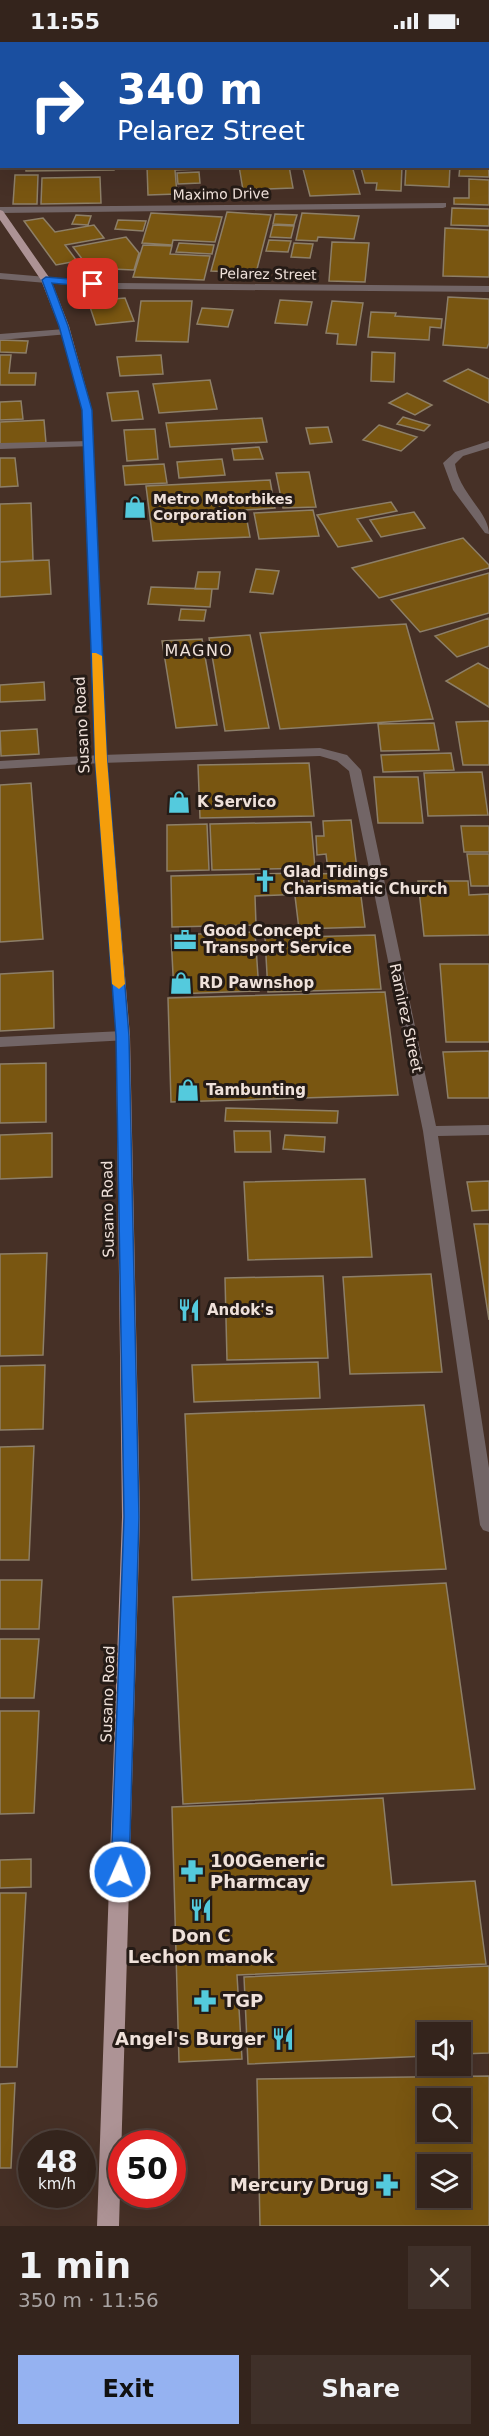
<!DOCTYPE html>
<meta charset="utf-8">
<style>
:root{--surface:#34241c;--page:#3f3029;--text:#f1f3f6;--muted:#a9a4a3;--line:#4e413b;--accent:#95b2f1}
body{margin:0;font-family:"DejaVu Sans",sans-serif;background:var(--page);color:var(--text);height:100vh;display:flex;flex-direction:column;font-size:22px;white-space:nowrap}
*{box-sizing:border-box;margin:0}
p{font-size:20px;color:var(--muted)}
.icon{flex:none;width:33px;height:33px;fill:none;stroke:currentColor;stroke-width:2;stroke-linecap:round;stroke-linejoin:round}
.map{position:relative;height:2184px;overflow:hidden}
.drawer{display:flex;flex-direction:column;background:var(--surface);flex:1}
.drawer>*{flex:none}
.banner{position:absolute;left:0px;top:0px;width:489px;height:126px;box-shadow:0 6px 24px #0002,0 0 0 2px var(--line);background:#1a4fa0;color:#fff;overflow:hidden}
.tools{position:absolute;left:417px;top:1980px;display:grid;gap:12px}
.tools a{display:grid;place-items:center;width:54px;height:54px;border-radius:0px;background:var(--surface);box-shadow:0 6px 24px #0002,0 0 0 2px var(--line);font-size:30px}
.speed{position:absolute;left:18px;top:2088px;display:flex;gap:12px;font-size:30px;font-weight:700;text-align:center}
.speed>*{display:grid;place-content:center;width:78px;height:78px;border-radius:50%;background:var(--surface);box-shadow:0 6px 24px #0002,0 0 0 2px var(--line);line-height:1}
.speed small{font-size:15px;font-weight:400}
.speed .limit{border:9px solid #d22;background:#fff;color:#111}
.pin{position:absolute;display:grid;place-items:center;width:51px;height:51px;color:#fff;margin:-26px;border-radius:12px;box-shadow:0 3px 9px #0006}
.me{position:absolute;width:66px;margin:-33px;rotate:2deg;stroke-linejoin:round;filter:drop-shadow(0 0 4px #0008)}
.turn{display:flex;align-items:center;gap:21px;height:126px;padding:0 18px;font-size:27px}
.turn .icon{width:78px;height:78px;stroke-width:2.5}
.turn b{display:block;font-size:42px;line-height:51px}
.round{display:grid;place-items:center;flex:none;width:63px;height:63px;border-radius:0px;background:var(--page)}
.summary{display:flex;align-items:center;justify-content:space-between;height:102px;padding:0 18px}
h1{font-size:36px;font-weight:700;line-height:45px}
.action{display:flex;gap:12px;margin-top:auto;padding:12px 18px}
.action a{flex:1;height:69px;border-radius:0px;background:var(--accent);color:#111;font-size:24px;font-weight:700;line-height:69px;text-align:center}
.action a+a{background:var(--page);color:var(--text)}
.status{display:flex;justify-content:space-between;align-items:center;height:42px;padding:0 30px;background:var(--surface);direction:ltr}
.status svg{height:16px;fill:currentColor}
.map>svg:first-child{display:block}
</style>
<div class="status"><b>11:55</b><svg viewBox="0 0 49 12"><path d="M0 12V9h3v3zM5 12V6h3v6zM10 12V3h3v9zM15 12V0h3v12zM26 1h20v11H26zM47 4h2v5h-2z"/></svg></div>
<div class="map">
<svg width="489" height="2184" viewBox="0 0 489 2184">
<rect width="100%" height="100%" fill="#463026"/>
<!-- building -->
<path fill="#795611" stroke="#8d7f68" stroke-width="1.5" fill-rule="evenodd" d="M 40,0 L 94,0 L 96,2 L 30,2 Z
M 117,0 L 230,0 L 230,2 L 117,2 Z
M 488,114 L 489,135 L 459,134 L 460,124 L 488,124 Z
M 26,124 L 114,124 L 114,128 L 26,129 Z
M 147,124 L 200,124 L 201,127 L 175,128 L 177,152 L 148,153 Z
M 239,124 L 289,124 L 293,146 L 243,148 Z
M 329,124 L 352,124 L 360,152 L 310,154 L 303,127 Z
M 402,124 L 401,149 L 376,148 L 377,141 L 365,141 L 361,126 Z
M 406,124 L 450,124 L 449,145 L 405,143 Z
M 199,130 L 200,141 L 178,142 L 177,131 Z
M 15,133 L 38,133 L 37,162 L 13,162 Z
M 100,135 L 101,161 L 41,162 L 42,136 Z
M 469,137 L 489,138 L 489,163 L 454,162 L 454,156 L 469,156 Z
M 452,166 L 489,167 L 489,184 L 451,183 Z
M 227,170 L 271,173 L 256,231 L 211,229 Z
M 151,171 L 222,175 L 215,200 L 173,198 L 172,203 L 142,201 Z
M 302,171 L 359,174 L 354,197 L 318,195 L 317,199 L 296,198 Z
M 275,172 L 297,173 L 294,183 L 273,182 Z
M 76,173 L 91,174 L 88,183 L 72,182 Z
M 43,176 L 55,190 L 94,183 L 104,196 L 65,203 L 77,219 L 56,223 L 24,179 Z
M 118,178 L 146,179 L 143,189 L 115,187 Z
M 273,183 L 294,184 L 291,196 L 270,195 Z
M 445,186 L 489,188 L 489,235 L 443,234 Z
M 126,195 L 139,211 L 134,228 L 89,226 L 73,205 Z
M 269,198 L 291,199 L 288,210 L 266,209 Z
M 332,200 L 369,201 L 365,240 L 329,239 Z
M 179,201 L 214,203 L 212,212 L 176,210 Z
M 294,201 L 313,202 L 310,216 L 291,215 Z
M 143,203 L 172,204 L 170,212 L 210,214 L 204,238 L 133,235 Z
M 448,255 L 489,257 L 489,301 L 487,306 L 443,303 Z
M 125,256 L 134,279 L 96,283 L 88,259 Z
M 280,258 L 312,260 L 307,283 L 275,281 Z
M 141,259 L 192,259 L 188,300 L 136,299 Z
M 332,259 L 363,261 L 356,303 L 337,302 L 338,292 L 326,291 Z
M 202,266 L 233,268 L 228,285 L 197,282 Z
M 371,270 L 396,271 L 395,274 L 442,277 L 441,286 L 430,285 L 429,298 L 368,295 Z
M 0,298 L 28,299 L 26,311 L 0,310 Z
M 372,310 L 395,311 L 394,340 L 371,339 Z
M 0,313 L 11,313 L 9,331 L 36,331 L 35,343 L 0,343 Z
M 161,313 L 163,332 L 120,334 L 117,315 Z
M 468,327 L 489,337 L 489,361 L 444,339 Z
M 210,338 L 217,367 L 159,371 L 153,342 Z
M 138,349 L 143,377 L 112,379 L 107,351 Z
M 407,351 L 432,363 L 415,373 L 389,361 Z
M 21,359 L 23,377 L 0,378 L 0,360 Z
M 403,375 L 430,383 L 424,389 L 397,382 Z
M 262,376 L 267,400 L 170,405 L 166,381 Z
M 44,378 L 46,401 L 0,403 L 0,380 Z
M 379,383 L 417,395 L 401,409 L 363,398 Z
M 328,385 L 332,400 L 310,402 L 306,386 Z
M 155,387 L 158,417 L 127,419 L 124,388 Z
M 259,405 L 263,417 L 234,418 L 232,407 Z
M 0,416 L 15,416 L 18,444 L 0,445 Z
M 222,417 L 225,433 L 179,436 L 177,420 Z
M 164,422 L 167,441 L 125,443 L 123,424 Z
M 309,430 L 316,465 L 283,466 L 276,431 Z
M 270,438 L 275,466 L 245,468 L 250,495 L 153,499 L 146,444 Z
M 391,460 L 397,469 L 357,477 L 372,499 L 338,505 L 317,473 Z
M 31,461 L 33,518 L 0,520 L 0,462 Z
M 313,468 L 319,494 L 259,497 L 254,471 Z
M 414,470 L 425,486 L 381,495 L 370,478 Z
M 463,496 L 489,523 L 489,526 L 379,556 L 352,526 Z
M 49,518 L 51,552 L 0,555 L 0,520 Z
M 256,527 L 279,529 L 273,552 L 250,550 Z
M 198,530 L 220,530 L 218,547 L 195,547 Z
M 489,531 L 489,571 L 420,590 L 391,558 Z
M 151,545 L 212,547 L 210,565 L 148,562 Z
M 181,567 L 206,568 L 204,579 L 179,578 Z
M 489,576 L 489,604 L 457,615 L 435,594 Z
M 406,582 L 433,677 L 280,687 L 260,591 Z
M 250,593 L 269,686 L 225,689 L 209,596 Z
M 202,597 L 217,683 L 176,686 L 162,599 Z
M 478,621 L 489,627 L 489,665 L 446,639 Z
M 44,640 L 45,658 L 0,660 L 0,643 Z
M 489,679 L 489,723 L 463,723 L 456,680 Z
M 434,681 L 439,708 L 381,709 L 378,682 Z
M 37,687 L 39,712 L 1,714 L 0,689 Z
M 451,711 L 454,728 L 383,730 L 381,713 Z
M 309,721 L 314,774 L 200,776 L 198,723 Z
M 482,730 L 488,773 L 428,774 L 424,731 Z
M 374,735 L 418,735 L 423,781 L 378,781 Z
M 31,741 L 43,897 L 0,900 L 0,743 Z
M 351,778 L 357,827 L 328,828 L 326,812 L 317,813 L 316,794 L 324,794 L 323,779 Z
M 311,780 L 315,826 L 212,828 L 210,782 Z
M 207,782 L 209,828 L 167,829 L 167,783 Z
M 461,784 L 489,784 L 489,810 L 464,810 Z
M 467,812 L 489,812 L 489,844 L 471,844 Z
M 303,831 L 305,852 L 255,854 L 256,883 L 172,885 L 171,834 Z
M 358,831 L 365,885 L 299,887 L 295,854 L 310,854 L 308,832 Z
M 418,839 L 468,839 L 469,853 L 489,852 L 489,893 L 424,894 Z
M 255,890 L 259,949 L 174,952 L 171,893 Z
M 375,893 L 381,947 L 268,950 L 265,896 Z
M 440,922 L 489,922 L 489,1000 L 446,1000 Z
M 53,929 L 54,986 L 0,989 L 0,932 Z
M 385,950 L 398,1053 L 171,1060 L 168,956 Z
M 489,1009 L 489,1056 L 448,1056 L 443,1010 Z
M 46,1021 L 46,1080 L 0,1081 L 0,1022 Z
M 226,1066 L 338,1069 L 337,1081 L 225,1079 Z
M 234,1089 L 270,1089 L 271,1110 L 235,1110 Z
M 52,1091 L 52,1135 L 0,1137 L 0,1093 Z
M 285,1093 L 325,1095 L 324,1110 L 283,1107 Z
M 365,1137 L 372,1215 L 248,1218 L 244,1140 Z
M 489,1139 L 489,1168 L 472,1169 L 467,1140 Z
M 474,1182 L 489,1182 L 489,1278 Z
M 47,1211 L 43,1313 L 0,1314 L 0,1212 Z
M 431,1232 L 442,1330 L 350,1332 L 343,1235 Z
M 323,1234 L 328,1316 L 227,1318 L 225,1236 Z
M 318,1320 L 320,1356 L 194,1360 L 192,1323 Z
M 45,1323 L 43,1387 L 0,1388 L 0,1324 Z
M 424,1363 L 446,1527 L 192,1538 L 185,1372 Z
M 34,1404 L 29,1518 L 0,1518 L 0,1405 Z
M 0,1538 L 42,1538 L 39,1587 L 0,1587 Z
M 446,1541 L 475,1747 L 183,1762 L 173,1555 Z
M 0,1597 L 39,1597 L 34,1656 L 0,1656 Z
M 0,1669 L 39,1669 L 34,1771 L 0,1772 Z
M 383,1756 L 392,1843 L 475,1839 L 486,1922 L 237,1933 L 242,2017 L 179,2020 L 172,1765 Z
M 31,1817 L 31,1845 L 0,1846 L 0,1818 Z
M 0,1851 L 26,1851 L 17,2025 L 0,2025 Z
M 489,1924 L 489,2011 L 460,2012 L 460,1990 L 428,1990 L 428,2014 L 248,2022 L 244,1935 Z
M 489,2034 L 489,2184 L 260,2184 L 257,2037 ZM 428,2056 L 460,2056 L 460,2090 L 428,2090 ZM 428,2122 L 460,2122 L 460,2156 L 428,2156 Z
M 15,2041 L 11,2126 L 0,2126 L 0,2042 Z"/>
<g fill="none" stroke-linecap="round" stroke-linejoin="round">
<!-- minor -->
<path fill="#726566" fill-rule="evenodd" d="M 0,59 L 2,59 L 2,65 L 0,65 Z
M 446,161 L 446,165 L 443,166 L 0,171 L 0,165 Z
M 0,231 L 116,241 L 489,244 L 489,250 L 116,247 L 0,237 Z
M 65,287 L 69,288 L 69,292 L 0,298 L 0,292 Z
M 89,399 L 93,400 L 93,404 L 0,407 L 0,401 Z
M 489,399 L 489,406 L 463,414 L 455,422 C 459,451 489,470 489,492 L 485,491 L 453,448 L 443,421 L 455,410 Z
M 320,706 L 347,713 L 361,728 L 436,1084 L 489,1083 L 489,1093 L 438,1094 L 489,1426 L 489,1490 L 483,1488 L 480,1483 L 423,1089 L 349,729 L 337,719 L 320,714 L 101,721 L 0,727 L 0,719 L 101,713 Z
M 123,989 L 128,990 L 130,994 L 128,998 L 0,1005 L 0,995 Z"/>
<!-- major -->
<path fill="#ad9395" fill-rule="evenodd" d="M 0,168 L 3,169 L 51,238 L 69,284 L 92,368 L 107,717 L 130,994 L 140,1475 L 119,2184 L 97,2184 L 122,1475 L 116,994 L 95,717 L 82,368 L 59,284 L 41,238 L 0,178 Z"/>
</g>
<!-- route -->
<path fill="#1a73e8" stroke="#114b97" stroke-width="1.5" d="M 46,235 L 93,239 L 97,242 L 93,245 L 52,241 L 68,284 L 92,368 L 107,717 L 129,994 L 139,1475 L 129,1830 L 126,1835 L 120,1838 L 114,1835 L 111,1830 L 124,1475 L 116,994 L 95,717 L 82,368 L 59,284 L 42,238 Z"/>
<!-- slow -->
<path fill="#f59e0b" d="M 92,611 L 96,611 L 102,614 L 107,717 L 125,942 L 119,947 L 112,942 L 95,717 Z"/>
<!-- icons -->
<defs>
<g id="shop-bare" transform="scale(1.8)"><path d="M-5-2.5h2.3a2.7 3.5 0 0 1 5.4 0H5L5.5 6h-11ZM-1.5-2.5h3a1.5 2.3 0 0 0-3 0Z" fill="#54cadd" stroke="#251b16" stroke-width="2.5" paint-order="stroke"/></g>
<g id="church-bare" transform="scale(1.8)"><path d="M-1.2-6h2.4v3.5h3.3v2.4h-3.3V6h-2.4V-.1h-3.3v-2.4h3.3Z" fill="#54cadd" stroke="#251b16" stroke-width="2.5" paint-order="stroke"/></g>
<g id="office-bare" transform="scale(1.8)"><path d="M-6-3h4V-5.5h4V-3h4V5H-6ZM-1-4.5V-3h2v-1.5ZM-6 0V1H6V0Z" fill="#54cadd" stroke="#251b16" stroke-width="2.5" paint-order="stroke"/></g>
<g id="restaurant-bare" transform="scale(1.8)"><path d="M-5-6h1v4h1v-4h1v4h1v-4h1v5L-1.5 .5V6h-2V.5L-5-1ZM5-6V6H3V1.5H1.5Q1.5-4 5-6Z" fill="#54cadd" stroke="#251b16" stroke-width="2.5" paint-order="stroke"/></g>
<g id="pharmacy-bare" transform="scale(1.8)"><path d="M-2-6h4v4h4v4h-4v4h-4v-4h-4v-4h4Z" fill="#54cadd" stroke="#251b16" stroke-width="2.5" paint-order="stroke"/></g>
</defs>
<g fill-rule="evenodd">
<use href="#shop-bare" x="135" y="465"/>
<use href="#shop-bare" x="179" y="760"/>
<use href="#church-bare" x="265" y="839"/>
<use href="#office-bare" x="185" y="898"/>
<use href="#shop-bare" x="181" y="941"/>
<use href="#shop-bare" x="188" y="1048"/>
<use href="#restaurant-bare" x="189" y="1268"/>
<use href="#pharmacy-bare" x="192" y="1829"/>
<use href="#restaurant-bare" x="201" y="1868"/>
<use href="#pharmacy-bare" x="205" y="1959"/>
<use href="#restaurant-bare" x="283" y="1997"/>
<use href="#pharmacy-bare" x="387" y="2143"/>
</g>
<g text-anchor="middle" stroke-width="6" stroke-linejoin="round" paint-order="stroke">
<!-- far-street labels -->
<g font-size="14" fill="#efe1da" stroke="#251b16">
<text transform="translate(221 152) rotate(-1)" y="5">Maximo Drive</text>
<text transform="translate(268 232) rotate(1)" y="5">Pelarez Street</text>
</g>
<!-- far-poi labels -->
<g font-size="14" font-weight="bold" fill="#efe1da" stroke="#251b16" text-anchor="start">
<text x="153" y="462">Metro Motorbikes<tspan x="153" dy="16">Corporation</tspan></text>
</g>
<!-- street labels -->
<g font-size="15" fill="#efe1da" stroke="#251b16">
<text transform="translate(82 683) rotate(-93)" y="5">Susano Road</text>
<text transform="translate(406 976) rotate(78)" y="5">Ramirez Street</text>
<text transform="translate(108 1167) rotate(-91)" y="5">Susano Road</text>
<text transform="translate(108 1652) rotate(-88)" y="5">Susano Road</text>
</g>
<!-- poi labels -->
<g font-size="15" font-weight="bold" fill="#efe1da" stroke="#251b16" text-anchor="start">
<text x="197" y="765">K Servico</text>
<text x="283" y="835">Glad Tidings<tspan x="283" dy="17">Charismatic Church</tspan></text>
<text x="203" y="894">Good Concept<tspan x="203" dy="17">Transport Service</tspan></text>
<text x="199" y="946">RD Pawnshop</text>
<text x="206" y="1053">Tambunting</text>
<text x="207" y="1273">Andok's</text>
</g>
<!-- neighbourhood labels -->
<g font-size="16" letter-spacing="1.5" fill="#efe1da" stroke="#251b16">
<text x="199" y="614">MAGNO</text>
</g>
<!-- near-poi labels -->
<g font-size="18" font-weight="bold" fill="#efe1da" stroke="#251b16" text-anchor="start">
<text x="210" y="1825">100Generic<tspan x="210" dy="21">Pharmcay</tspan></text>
<text x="201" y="1900" text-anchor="middle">Don C<tspan x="201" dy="21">Lechon manok</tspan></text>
<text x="223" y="1965">TGP</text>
<text x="265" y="2003" text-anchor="end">Angel's Burger</text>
<text x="369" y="2149" text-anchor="end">Mercury Drug</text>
</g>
</g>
</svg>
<div class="tools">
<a><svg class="icon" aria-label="sound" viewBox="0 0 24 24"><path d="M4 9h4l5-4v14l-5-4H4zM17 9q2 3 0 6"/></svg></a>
<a><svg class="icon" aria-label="search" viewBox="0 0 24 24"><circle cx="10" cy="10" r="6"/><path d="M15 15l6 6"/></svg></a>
<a><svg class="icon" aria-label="layers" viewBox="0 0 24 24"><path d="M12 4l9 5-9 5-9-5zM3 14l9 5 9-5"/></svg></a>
</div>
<div class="speed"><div>48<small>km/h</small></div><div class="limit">50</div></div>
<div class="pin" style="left:93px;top:242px;background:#d93025"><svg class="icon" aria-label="arrive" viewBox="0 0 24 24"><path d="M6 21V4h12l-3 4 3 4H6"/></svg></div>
<svg class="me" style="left:120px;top:1830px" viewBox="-20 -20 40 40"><circle r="17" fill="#1a73e8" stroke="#fff" stroke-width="3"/><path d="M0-11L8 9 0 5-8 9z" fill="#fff"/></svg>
<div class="banner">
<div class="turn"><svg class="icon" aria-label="right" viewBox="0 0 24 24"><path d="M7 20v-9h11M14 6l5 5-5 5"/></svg><div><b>340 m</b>Pelarez Street</div></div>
</div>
</div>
<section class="drawer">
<div class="summary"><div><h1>1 min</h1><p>350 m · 11:56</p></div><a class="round"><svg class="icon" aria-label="close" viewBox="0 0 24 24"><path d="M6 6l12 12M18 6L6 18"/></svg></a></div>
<div class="action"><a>Exit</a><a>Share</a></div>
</section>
